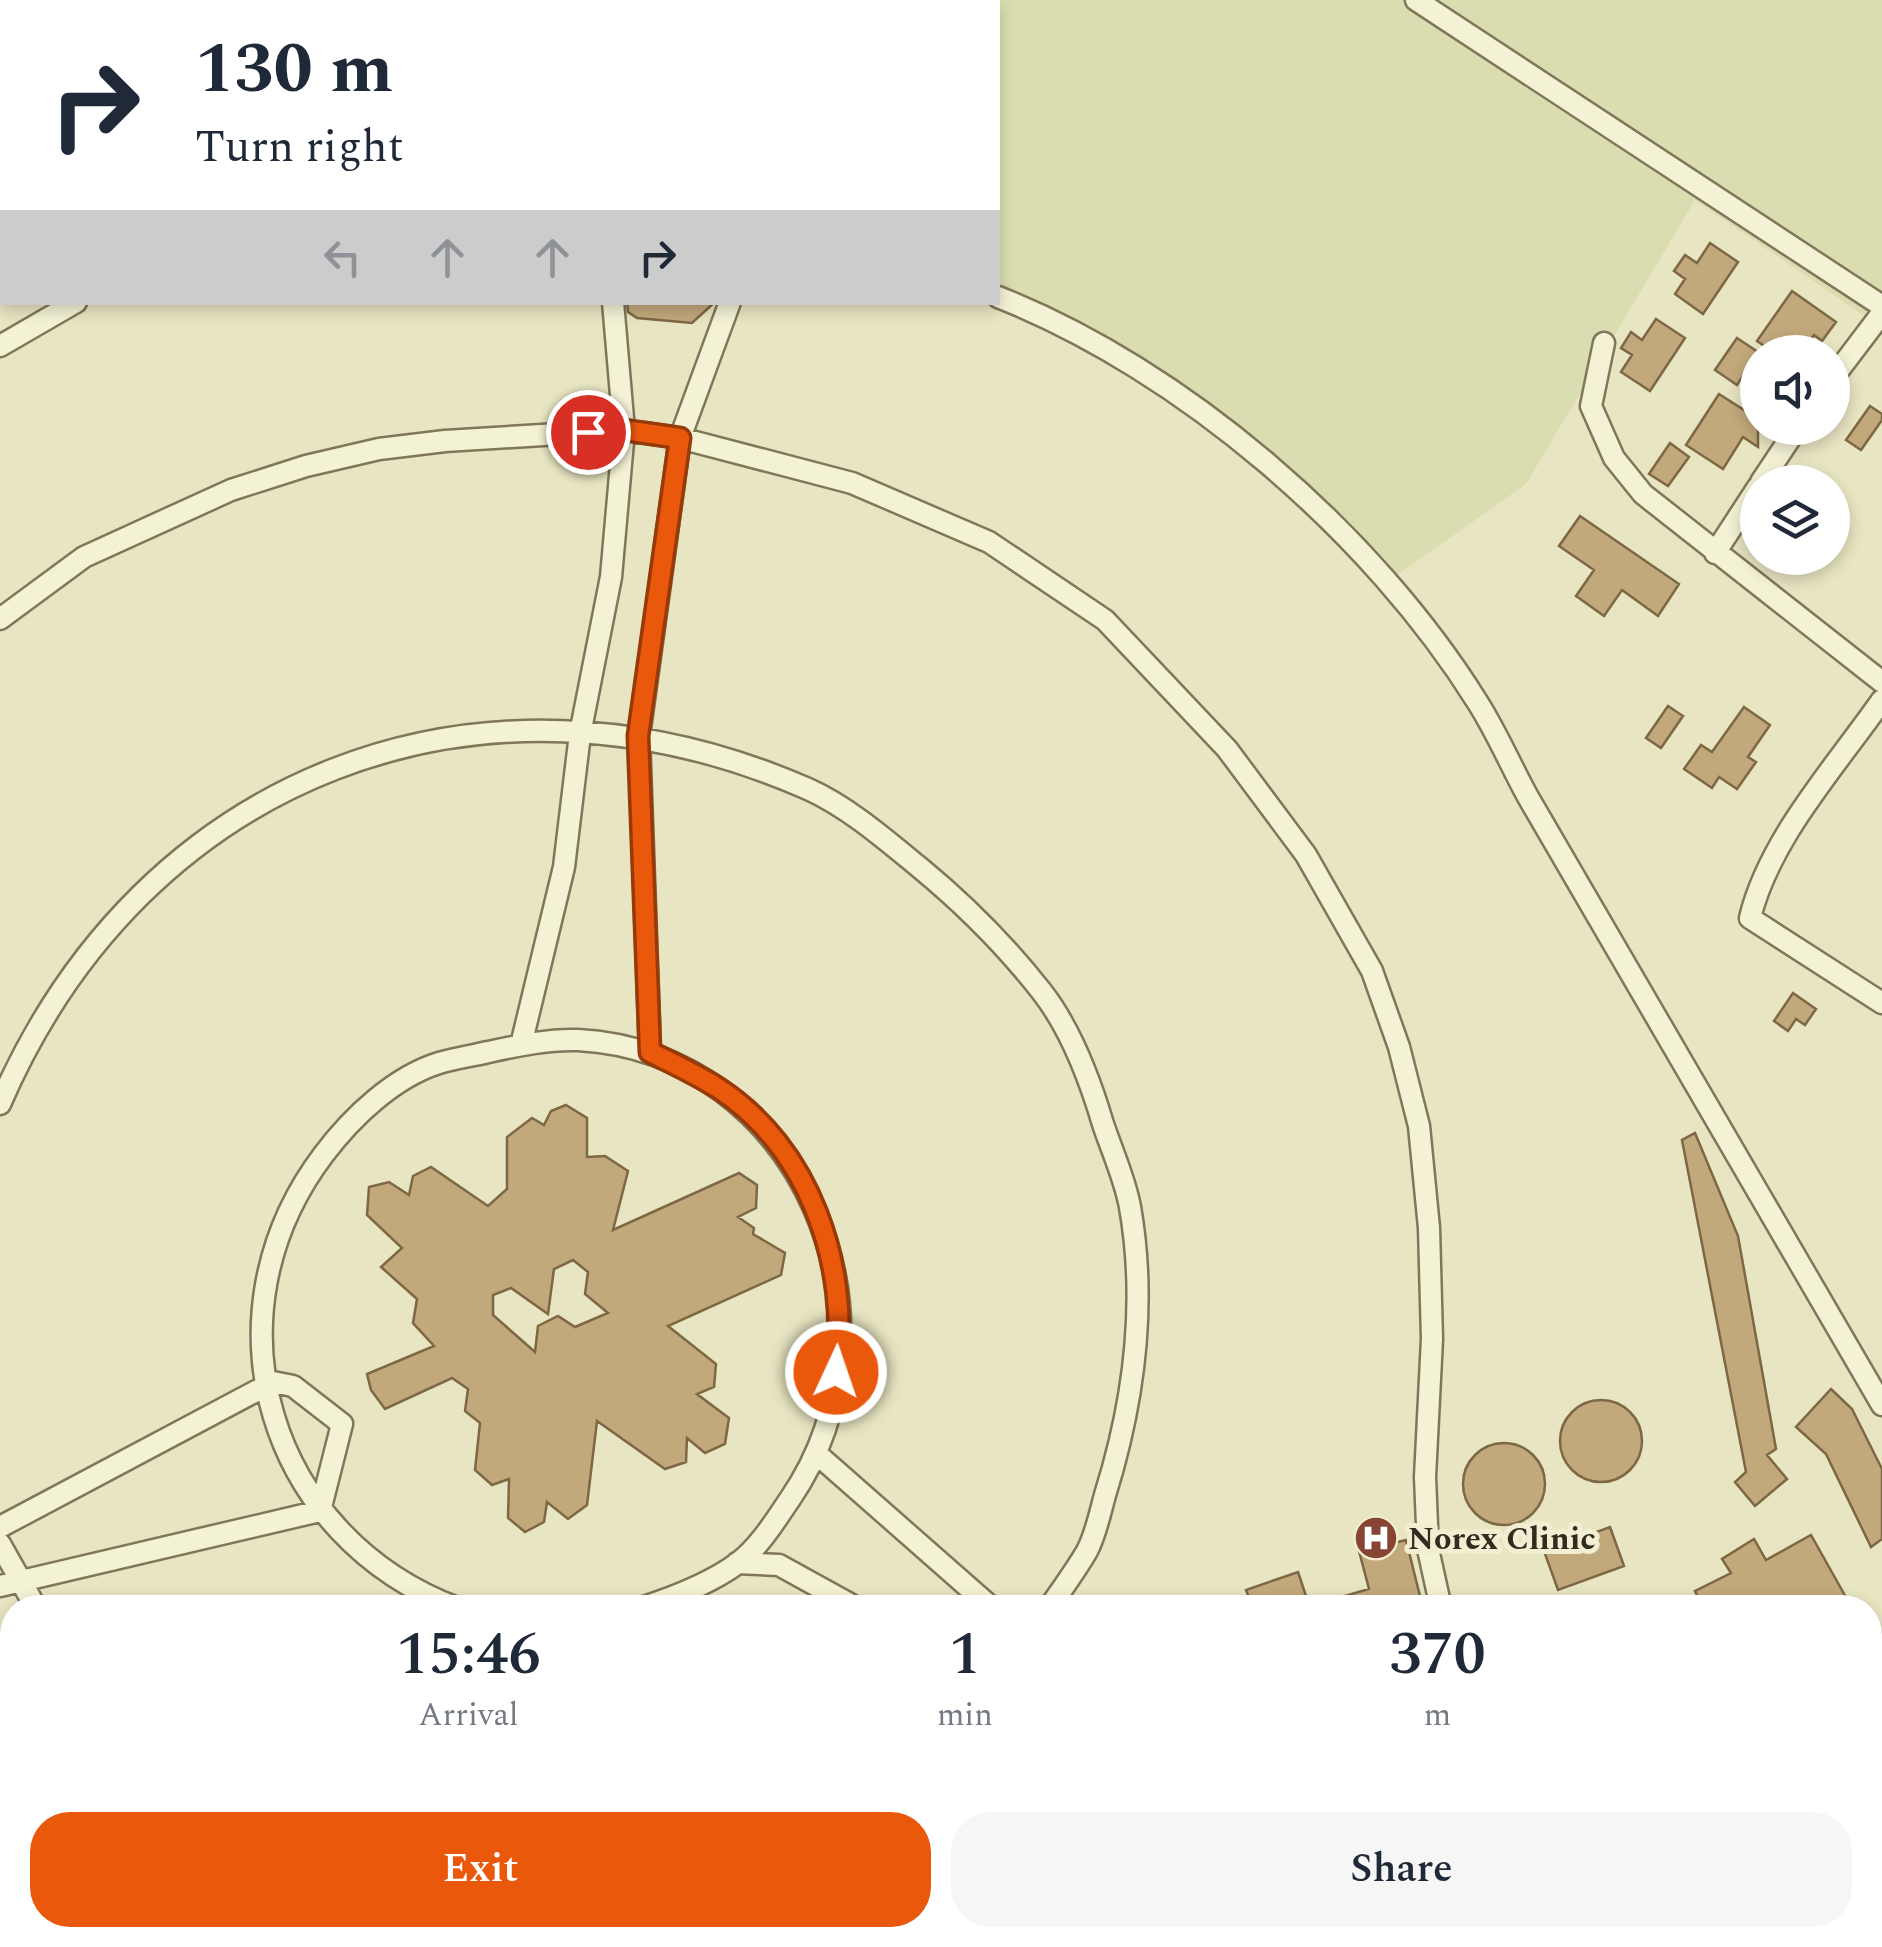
<!DOCTYPE html>
<style>
:root{--surface:#fff;--page:#f6f6f7;--text:#1f2937;--muted:#747a83;--accent:#ea580c}
body{margin:0;font-family:Spectral,serif;background:var(--page);color:var(--text);height:100vh;display:flex;flex-direction:column;font-size:38px;white-space:nowrap}
*{box-sizing:border-box;margin:0}
p{font-size:32px;color:var(--muted)}
.icon{flex:none;width:55px;height:55px;fill:none;stroke:currentColor;stroke-width:2;stroke-linecap:round;stroke-linejoin:round}
.map{position:relative;flex:1;overflow:hidden}
.side{position:absolute;left:0px;top:1595px;width:1882px;height:352px;display:flex;flex-direction:column;background:var(--surface);border-radius:40px 40px 0 0;box-shadow:0 5px 15px #0003}
.side>*{flex:none}
.top-card{position:absolute;left:0px;top:0px;width:1000px;height:305px;box-shadow:0 5px 15px #0003;background:#fff;color:var(--text);overflow:hidden}
.buttons{position:absolute;left:1740px;top:335px;display:grid;gap:20px}
.buttons a{display:grid;place-items:center;width:110px;height:110px;border-radius:50%;background:var(--surface);box-shadow:0 5px 15px #0003;font-size:50px}
.pin{position:absolute;display:grid;place-items:center;width:85px;height:85px;color:#fff;margin:-42px;border:5px solid #fff;border-radius:50%;box-shadow:0 2px 10px #0007}
.me{position:absolute;width:110px;margin:-55px;rotate:3deg;stroke-linejoin:round;filter:drop-shadow(0 0 8px #0008)}
.turn{display:flex;align-items:center;gap:35px;height:210px;padding:0 30px;font-size:45px}
.turn .icon{width:130px;height:130px;stroke-width:2.5}
.turn b{display:block;font-size:70px;line-height:85px}
.lanes{display:flex;align-items:center;height:95px;padding:0 30px;background:#0003;justify-content:center;gap:50px;direction:ltr}
.lanes .off{opacity:.35}
.eta{display:flex;justify-content:space-evenly;align-items:center;height:170px;text-align:center}
.eta b{font-size:60px;font-weight:600;line-height:70px}
.cta{display:flex;gap:20px;margin-top:auto;padding:20px 30px}
.cta a{flex:1;height:115px;border-radius:40px;background:var(--accent);color:#fff;font-size:40px;font-weight:600;line-height:115px;text-align:center}
.cta a+a{background:var(--page);color:var(--text)}
.map>svg:first-child{display:block}
</style>
<div class="map">
<svg width="1882" height="1947" viewBox="0 0 1882 1947">
<rect width="100%" height="100%" fill="#e8e5c2"/>
<!-- farmland -->
<path fill="#daddb0" d="M 397,0 L 1882,0 L 1882,328 L 1695,200 L 1526,484 L 1389,581 L 1226,429 L 1034,301 L 998,286 L 998,2 Z"/>
<!-- building -->
<path fill="#c2a97c" stroke="#7d6744" stroke-width="2.5" fill-rule="evenodd" d="M 1710,243 L 1738,262 L 1703,314 L 1675,294 L 1685,279 L 1674,271 L 1685,255 L 1697,263 Z
M 1792,291 L 1836,322 L 1822,341 L 1814,335 L 1802,352 L 1773,352 L 1757,341 Z
M 627,302 L 715,302 L 692,323 L 637,318 L 628,312 Z
M 1656,319 L 1685,338 L 1650,391 L 1621,372 L 1632,355 L 1621,348 L 1631,332 L 1642,340 Z
M 1737,338 L 1758,352 L 1737,385 L 1715,370 Z
M 1719,394 L 1758,419 L 1758,447 L 1743,437 L 1723,469 L 1686,445 Z
M 1870,406 L 1882,414 L 1882,420 L 1861,450 L 1846,440 Z
M 1670,443 L 1689,457 L 1668,486 L 1649,474 Z
M 1580,516 L 1679,584 L 1658,616 L 1622,590 L 1604,616 L 1576,596 L 1594,570 L 1559,546 Z
M 1668,706 L 1683,716 L 1661,748 L 1646,738 Z
M 1744,707 L 1770,725 L 1748,757 L 1756,762 L 1737,789 L 1719,777 L 1712,788 L 1684,769 L 1701,745 L 1712,752 Z
M 1793,993 L 1816,1009 L 1805,1025 L 1796,1019 L 1788,1031 L 1774,1021 Z
M 566,1105 L 587,1118 L 587,1157 L 605,1156 L 628,1171 L 613,1230 L 739,1173 L 757,1185 L 756,1208 L 738,1217 L 754,1228 L 753,1234 L 785,1253 L 781,1275 L 668,1326 L 716,1364 L 714,1387 L 697,1394 L 729,1418 L 725,1444 L 705,1453 L 687,1438 L 686,1462 L 665,1469 L 597,1421 L 587,1505 L 568,1519 L 547,1502 L 544,1522 L 525,1532 L 508,1518 L 509,1479 L 492,1485 L 475,1470 L 480,1423 L 465,1411 L 468,1389 L 452,1378 L 385,1409 L 371,1390 L 367,1374 L 434,1346 L 413,1323 L 417,1299 L 381,1267 L 402,1248 L 367,1215 L 369,1187 L 389,1182 L 409,1195 L 413,1176 L 431,1167 L 488,1206 L 507,1189 L 507,1137 L 532,1118 L 544,1125 L 551,1111 ZM 573,1260 L 588,1272 L 585,1294 L 608,1313 L 575,1327 L 558,1316 L 538,1326 L 535,1352 L 493,1315 L 493,1295 L 511,1288 L 548,1314 L 554,1269 Z
M 1695,1133 L 1738,1236 L 1776,1449 L 1767,1455 L 1787,1479 L 1755,1506 L 1735,1482 L 1746,1472 L 1682,1140 Z
M 1831,1389 L 1852,1409 L 1882,1469 L 1882,1539 L 1871,1547 L 1826,1454 L 1796,1427 Z
M1560 1441a41 41 0 1 1 82 0a41 41 0 1 1-82 0Z
M1463 1484a41 41 0 1 1 82 0a41 41 0 1 1-82 0Z
M 1610,1527 L 1624,1566 L 1558,1590 L 1544,1551 Z
M 1811,1535 L 1852,1608 L 1703,1608 L 1695,1591 L 1731,1573 L 1722,1559 L 1754,1539 L 1766,1560 Z
M 1406,1540 L 1423,1608 L 1322,1608 L 1321,1603 L 1369,1589 L 1359,1551 Z
M 1298,1572 L 1310,1608 L 1253,1608 L 1246,1590 Z"/>
<g fill="none" stroke-linecap="round" stroke-linejoin="round">
<!-- minor casing -->
<g stroke="#80775b" stroke-width="25">
<path id="minor" d="M 278,0 L 281,2
M 1416,0 L 1882,306
M 0,104 L 2,107
M 0,292 L 2,291
M 998,297 C 1183,370 1373,534 1478,703 C 1497,733 1511,766 1528,797 L 1882,1405
M 1604,343 L 1591,406 L 1614,458 L 1643,494 L 1882,682
M 0,346 L 76,302
M 1832,379 L 1882,313
M 1761,482 L 1797,428
M 1715,553 L 1758,487
M 0,619 L 84,557 L 231,490 L 306,466 L 379,449 L 445,441 L 624,430 L 680,438 L 852,483 L 989,542 L 1105,620 L 1227,749 L 1306,855 L 1372,971 L 1399,1047 L 1419,1126 L 1429,1228 L 1432,1339 L 1425,1477 L 1428,1549 L 1441,1608
M 1882,700 C 1836,766 1769,839 1750,918 L 1882,1003
M 521,1045 L 564,867 L 580,734 L 611,577 L 624,430 L 613,302
M 650,1052 L 639,736 L 680,438 L 730,302
M 0,1104 C 142,775 480,645 808,789 C 848,807 885,839 919,867 C 964,904 1006,946 1042,992 C 1070,1028 1090,1080 1103,1124 C 1112,1151 1125,1179 1130,1207 C 1147,1304 1134,1402 1105,1495 C 1100,1513 1096,1534 1087,1551 C 1076,1570 1062,1589 1049,1608
M 818,1455 L 992,1608
M 0,1527 L 273,1382 L 293,1386 L 342,1424 L 320,1511 L 0,1586
M 0,1544 L 36,1608
M 737,1563 L 779,1565 L 857,1608
M 457,1608 C 268,1537 201,1316 324,1154 C 352,1117 394,1077 439,1063 C 455,1058 472,1056 488,1052 C 516,1046 548,1039 578,1040 C 801,1052 912,1321 790,1499 C 775,1521 760,1546 738,1563 C 711,1583 672,1598 641,1608
M 1870,1892 L 1882,1889
M 1196,1935 L 1204,1947
M 1668,1935 L 1701,1947
M 1697,1944 L 1728,1935
M 1261,1947 L 1298,1935"/>
</g>
<!-- minor -->
<use href="#minor" stroke="#f4f2d4" stroke-width="20"/>
</g>
<g fill="none" stroke-linecap="round" stroke-linejoin="round">
<!-- route casing -->
<g stroke="#983908" stroke-width="25">
<path id="route" d="M 588,432 L 624,430 L 680,438 L 638,736 L 650,1052 C 672,1063 696,1074 718,1088 C 810,1148 850,1266 836,1372"/>
</g>
<!-- route -->
<use href="#route" stroke="#ea580c" stroke-width="18"/>
</g>
<!-- icons -->
<defs>
<g id="hospital-disc" transform="scale(2.25)"><circle r="9.5" fill="#884432" stroke="#f1eed1"/><path d="M-5-5h3v3.5h4V-5h3V5h-3V1.5h-4V5h-3Z" fill="#fff"/></g>
</defs>
<g fill-rule="evenodd">
<use href="#hospital-disc" x="1376" y="1538"/>
</g>
<g text-anchor="middle" stroke-width="10" stroke-linejoin="round" paint-order="stroke">
<!-- poi labels -->
<g font-size="32" font-weight="bold" fill="#322c1e" stroke="#f1eed1" text-anchor="start">
<text x="1408" y="1549">Norex Clinic</text>
</g>
</g>
</svg>
<div class="buttons">
<a><svg class="icon" aria-label="sound" viewBox="0 0 24 24"><path d="M4 9h4l5-4v14l-5-4H4zM17 9q2 3 0 6"/></svg></a>
<a><svg class="icon" aria-label="layers" viewBox="0 0 24 24"><path d="M12 4l9 5-9 5-9-5zM3 14l9 5 9-5"/></svg></a>
</div>
<div class="pin" style="left:588px;top:432px;background:#d93025"><svg class="icon" aria-label="arrive" viewBox="0 0 24 24"><path d="M6 21V4h12l-3 4 3 4H6"/></svg></div>
<svg class="me" style="left:836px;top:1372px" viewBox="-20 -20 40 40"><circle r="17" fill="#ea580c" stroke="#fff" stroke-width="3"/><path d="M0-11L8 9 0 5-8 9z" fill="#fff"/></svg>
<div class="top-card">
<div class="turn"><svg class="icon" aria-label="right" viewBox="0 0 24 24"><path d="M7 20v-9h11M14 6l5 5-5 5"/></svg><div><b>130 m</b>Turn right</div></div>
<div class="lanes"><svg class="icon off" aria-label="left" viewBox="0 0 24 24"><path d="M17 20v-9H6M10 6l-5 5 5 5"/></svg><svg class="icon off" aria-label="ahead" viewBox="0 0 24 24"><path d="M12 20V5M6 11l6-6 6 6"/></svg><svg class="icon off" aria-label="ahead" viewBox="0 0 24 24"><path d="M12 20V5M6 11l6-6 6 6"/></svg><svg class="icon" aria-label="right" viewBox="0 0 24 24"><path d="M7 20v-9h11M14 6l5 5-5 5"/></svg></div>
</div>
<section class="side">
<div class="eta">
<div><b>15:46</b><p>Arrival</p></div>
<div><b>1</b><p>min</p></div>
<div><b>370</b><p>m</p></div>
</div>
<div class="cta"><a>Exit</a><a>Share</a></div>
</section>
</div>
